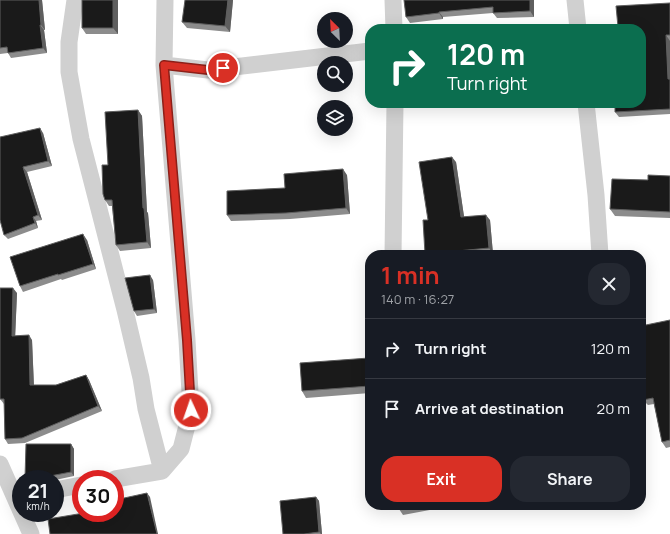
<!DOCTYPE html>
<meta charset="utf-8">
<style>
:root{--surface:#171b24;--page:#242831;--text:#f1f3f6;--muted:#9ea1a6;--line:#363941;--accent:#d93025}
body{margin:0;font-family:Manrope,sans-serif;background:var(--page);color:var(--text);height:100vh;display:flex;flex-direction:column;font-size:15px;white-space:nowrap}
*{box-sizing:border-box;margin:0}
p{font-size:13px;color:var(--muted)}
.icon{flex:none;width:22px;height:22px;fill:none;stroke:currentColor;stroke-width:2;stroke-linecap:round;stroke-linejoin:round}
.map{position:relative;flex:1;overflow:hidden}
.details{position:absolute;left:365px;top:250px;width:281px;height:260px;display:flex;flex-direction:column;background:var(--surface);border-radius:16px;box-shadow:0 4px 16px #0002}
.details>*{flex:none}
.banner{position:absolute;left:365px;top:24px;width:281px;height:84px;border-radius:16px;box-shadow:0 4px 16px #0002;background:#0b6e4f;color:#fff;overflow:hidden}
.needle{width:26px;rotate:336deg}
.tools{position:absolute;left:317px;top:12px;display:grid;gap:8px}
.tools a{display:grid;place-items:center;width:36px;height:36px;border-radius:50%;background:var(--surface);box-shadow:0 4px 16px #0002;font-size:20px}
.speed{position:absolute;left:12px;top:470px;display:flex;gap:8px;font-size:20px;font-weight:700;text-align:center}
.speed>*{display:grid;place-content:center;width:52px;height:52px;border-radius:50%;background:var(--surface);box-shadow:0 4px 16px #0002;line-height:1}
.speed small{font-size:10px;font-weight:400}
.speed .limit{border:6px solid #d22;background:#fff;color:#111}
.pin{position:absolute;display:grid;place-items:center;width:34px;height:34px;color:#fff;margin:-17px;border:2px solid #fff;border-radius:50%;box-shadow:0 1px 4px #0007}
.me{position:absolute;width:44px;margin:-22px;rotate:357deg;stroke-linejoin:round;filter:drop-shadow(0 0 3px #0008)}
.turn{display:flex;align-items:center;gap:14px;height:84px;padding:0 16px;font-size:18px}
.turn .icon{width:52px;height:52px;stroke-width:2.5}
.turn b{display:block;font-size:28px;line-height:34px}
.round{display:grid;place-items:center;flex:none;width:42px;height:42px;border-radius:16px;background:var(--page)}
.overview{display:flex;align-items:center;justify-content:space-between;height:68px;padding:0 16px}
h1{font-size:24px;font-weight:700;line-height:30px;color:var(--accent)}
.cta{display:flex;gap:8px;margin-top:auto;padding:8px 16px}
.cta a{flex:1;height:46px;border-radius:16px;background:var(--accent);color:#fff;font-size:16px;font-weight:700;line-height:46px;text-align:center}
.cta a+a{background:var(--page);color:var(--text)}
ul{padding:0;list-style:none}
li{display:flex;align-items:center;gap:12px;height:60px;padding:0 16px;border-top:1px solid var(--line)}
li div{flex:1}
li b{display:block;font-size:15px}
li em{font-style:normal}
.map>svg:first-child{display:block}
</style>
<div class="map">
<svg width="670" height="534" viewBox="0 0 670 534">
<rect width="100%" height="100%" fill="#fff"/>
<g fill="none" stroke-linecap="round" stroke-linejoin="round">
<!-- minor -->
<path stroke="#d0d0d0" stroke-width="17" d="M 75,0 L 69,42 L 69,72 L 81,139 L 125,310 L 141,378 L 146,409 L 162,471
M 393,0 L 394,29
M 575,0 L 578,29
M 164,65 L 208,70 L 370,51
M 586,103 L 596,195 L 600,255
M 393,255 L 395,103
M 0,464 L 31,534
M 115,479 L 162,471 L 181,449 L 191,410 L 187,340 L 164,65 L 165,0
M 55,490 L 81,485"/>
</g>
<!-- wall -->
<path fill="#8c8c8c" d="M 0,0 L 42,0 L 45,30 L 44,30 L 47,53 L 11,58 L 8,53 L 0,54 Z
M 82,0 L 118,0 L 118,34 L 86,34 L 82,28 Z
M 233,0 L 230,32 L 187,28 L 182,22 Z
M 404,0 L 534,0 L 534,17 L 497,18 L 493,13 L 443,17 L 443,19 L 410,23 L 406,17 Z
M 670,3 L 670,114 L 619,117 L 615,112 L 618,27 Z
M 533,103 L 556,103 L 536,107 Z
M 138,110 L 142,116 L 147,212 L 148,213 L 151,248 L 120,251 L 116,245 L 112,206 L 109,206 L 105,200 L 108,165 Z
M 43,133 L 52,166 L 27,172 L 42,220 L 36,221 L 38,228 L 8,239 L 4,235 L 0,137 Z
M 456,162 L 464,217 L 490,220 L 493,254 L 479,255 L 426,255 L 425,254 L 428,220 Z
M 347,175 L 350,214 L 290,219 L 231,221 L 227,215 L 285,188 Z
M 670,176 L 670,218 L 615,216 L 610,209 L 648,180 Z
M 87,240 L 96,269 L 62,280 L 61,279 L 23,292 L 20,286 Z
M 153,280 L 157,313 L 137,316 L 134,311 Z
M 0,288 L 17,293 L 15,336 L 32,340 L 34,385 L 56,385 L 86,375 L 89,380 L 102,411 L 25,443 L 8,444 L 5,439 L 4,404 L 0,399 Z
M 670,320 L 670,447 L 666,448 L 662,442 L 654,404 L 648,405 L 643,400 Z
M 369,358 L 370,359 L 370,393 L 306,398 L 302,391 Z
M 71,444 L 74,449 L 74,476 L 55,480 L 55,479 L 26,479 L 25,478 Z
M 316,497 L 319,501 L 322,534 L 283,534 Z
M 398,505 L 435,505 L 435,509 L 403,515 L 399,509 Z"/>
<!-- shaded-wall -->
<path fill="#5f5f5f" d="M 39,0 L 42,0 L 45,30 L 41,25 Z
M 113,0 L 118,0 L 118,34 L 113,28 Z
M 228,0 L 233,0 L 230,32 L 225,26 Z
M 530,0 L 534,0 L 534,17 L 530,11 Z
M 439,12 L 443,17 L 443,19 L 439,13 Z
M 40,25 L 44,30 L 47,53 L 43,48 Z
M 666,35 L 670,41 L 670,82 L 668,79 Z
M 138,110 L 142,116 L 147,212 L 148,213 L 151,248 L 147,242 L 143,208 Z
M 40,128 L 43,133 L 52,166 L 48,161 Z
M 452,157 L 456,162 L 465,223 L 461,217 Z
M 23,167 L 27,172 L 42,220 L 38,215 Z
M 343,169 L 347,175 L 350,214 L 346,208 Z
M 486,215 L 490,220 L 493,254 L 489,248 Z
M 33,217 L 36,221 L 38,228 L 35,223 Z
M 83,234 L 87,240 L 96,269 L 93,264 Z
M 150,275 L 153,280 L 157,313 L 154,309 Z
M 13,288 L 17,293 L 15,341 L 12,336 Z
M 29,335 L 32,340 L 34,389 L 30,385 Z
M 86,375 L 89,380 L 102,411 L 98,406 Z
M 71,444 L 74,449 L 74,476 L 71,472 Z
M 147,493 L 150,497 L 158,534 L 157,534 Z
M 316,497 L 319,501 L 322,534 L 321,534 L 319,532 Z"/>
<!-- building -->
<path fill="#1a1a1a" stroke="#5f5f5f" d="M 0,0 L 39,0 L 41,25 L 40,25 L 43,48 L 8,53 L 7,47 L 0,48 Z
M 82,0 L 113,0 L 113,28 L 82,28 Z
M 185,0 L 228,0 L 225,26 L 182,22 Z
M 404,0 L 530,0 L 530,11 L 493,13 L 493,7 L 439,12 L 439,13 L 406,17 Z
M 670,3 L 670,35 L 666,35 L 668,79 L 670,79 L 670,109 L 615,112 L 615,103 L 641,103 L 641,29 L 611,29 L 611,27 L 618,27 L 616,6 Z
M 138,110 L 143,208 L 144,208 L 147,242 L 116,245 L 112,200 L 105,200 L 103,194 L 102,165 L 108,165 L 105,112 Z
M 40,128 L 48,161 L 23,167 L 38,215 L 33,217 L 35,223 L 4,235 L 0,220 L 0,137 Z
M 452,157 L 461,217 L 486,215 L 489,248 L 425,254 L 423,220 L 428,220 L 419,162 Z
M 343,169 L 346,208 L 286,213 L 227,215 L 227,191 L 285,188 L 284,174 Z
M 648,175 L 670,176 L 670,212 L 610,209 L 612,179 L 648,180 Z
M 83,234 L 93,264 L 58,275 L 58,274 L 20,286 L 10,257 Z
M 150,275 L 154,309 L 134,311 L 125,278 Z
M 0,288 L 13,288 L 12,336 L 29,335 L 30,385 L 56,385 L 86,375 L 98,406 L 22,438 L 5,439 L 4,399 L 0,399 Z
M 670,320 L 670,440 L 662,442 L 653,398 L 643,400 L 641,386 L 641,326 Z
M 369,358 L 370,386 L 302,391 L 300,363 Z
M 26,444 L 71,444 L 71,472 L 50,476 L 45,478 L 25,478 Z
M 147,493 L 157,534 L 50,534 L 48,519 L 84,513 L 115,513 L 115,500 Z
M 316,497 L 319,532 L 304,534 L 283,534 L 280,501 Z
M 398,505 L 418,505 L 399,509 Z"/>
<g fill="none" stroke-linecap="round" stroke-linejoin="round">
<!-- route casing -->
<g stroke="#8d1f18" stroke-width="10">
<path id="route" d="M 191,410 L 187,340 L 164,65 L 208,70 L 223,68"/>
</g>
<!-- route -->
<use href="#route" stroke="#d93025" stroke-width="7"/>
</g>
</svg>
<div class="tools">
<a><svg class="needle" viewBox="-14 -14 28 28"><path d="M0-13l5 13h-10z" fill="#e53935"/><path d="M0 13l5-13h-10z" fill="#9ea1a6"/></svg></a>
<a><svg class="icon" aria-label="search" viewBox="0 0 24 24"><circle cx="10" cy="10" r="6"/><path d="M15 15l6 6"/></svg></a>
<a><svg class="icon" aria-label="layers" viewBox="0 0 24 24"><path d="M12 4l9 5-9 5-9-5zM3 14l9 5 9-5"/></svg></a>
</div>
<div class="speed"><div>21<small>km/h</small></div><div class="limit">30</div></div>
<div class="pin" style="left:223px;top:68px;background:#d93025"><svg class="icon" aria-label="arrive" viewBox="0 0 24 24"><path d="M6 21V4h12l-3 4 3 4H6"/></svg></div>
<svg class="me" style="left:191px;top:410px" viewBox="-20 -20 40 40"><circle r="17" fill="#d93025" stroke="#fff" stroke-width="3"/><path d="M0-11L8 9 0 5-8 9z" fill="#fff"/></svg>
<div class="banner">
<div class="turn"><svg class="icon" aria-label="right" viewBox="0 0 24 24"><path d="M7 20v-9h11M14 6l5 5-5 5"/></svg><div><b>120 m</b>Turn right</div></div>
</div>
<section class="details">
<div class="overview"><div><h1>1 min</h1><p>140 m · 16:27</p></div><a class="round"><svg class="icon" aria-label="close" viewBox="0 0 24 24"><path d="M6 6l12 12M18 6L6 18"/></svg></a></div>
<ul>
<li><svg class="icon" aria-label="right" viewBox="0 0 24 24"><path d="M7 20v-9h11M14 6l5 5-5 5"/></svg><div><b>Turn right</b></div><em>120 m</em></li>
<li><svg class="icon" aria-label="arrive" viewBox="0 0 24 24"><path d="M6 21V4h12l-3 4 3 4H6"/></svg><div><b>Arrive at destination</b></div><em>20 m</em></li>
</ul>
<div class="cta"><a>Exit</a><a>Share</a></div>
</section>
</div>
